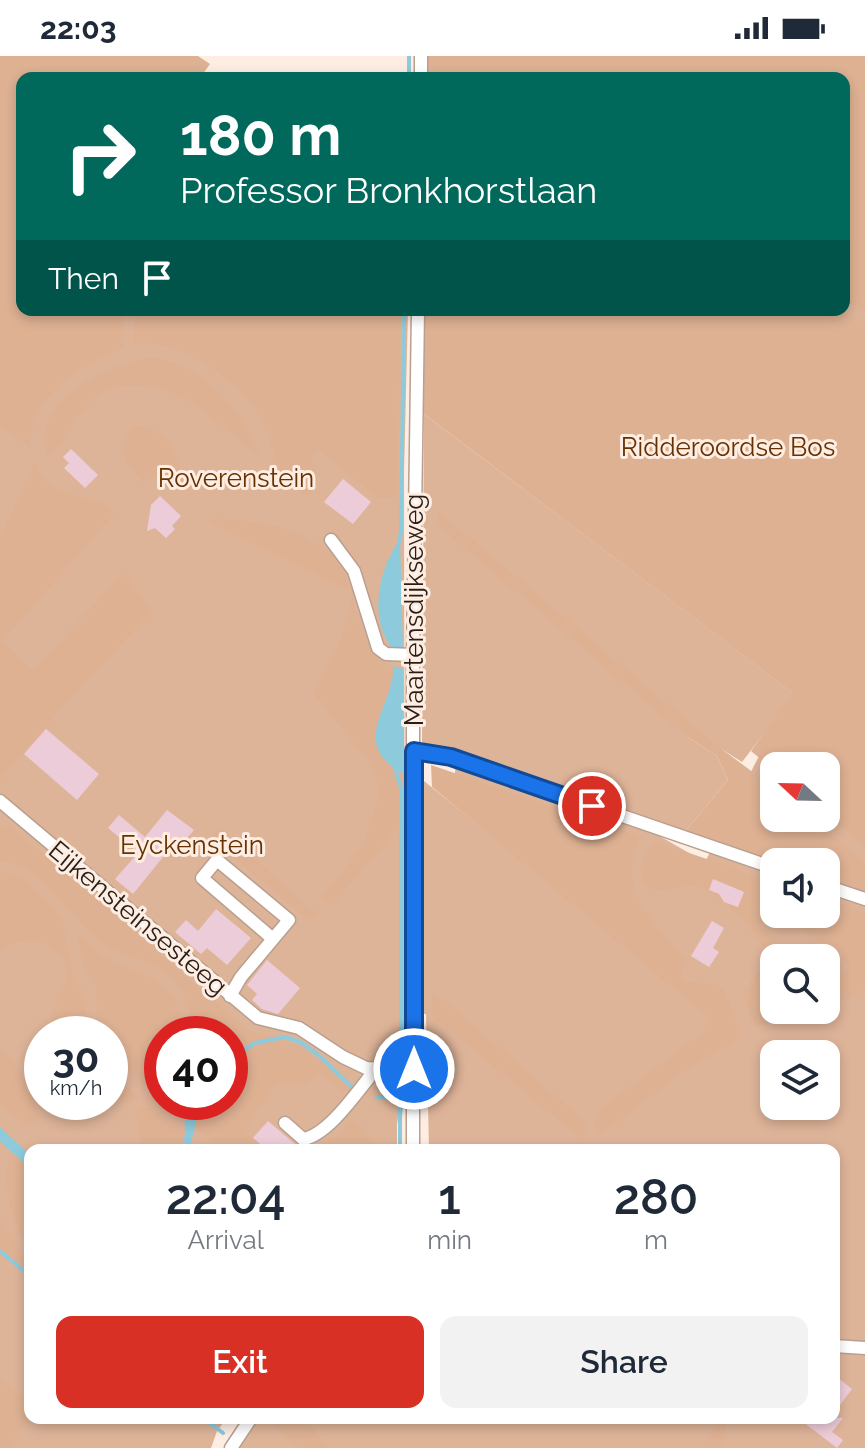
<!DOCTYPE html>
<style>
:root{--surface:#fff;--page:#f2f2f3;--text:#1f2937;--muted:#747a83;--accent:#d93025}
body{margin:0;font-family:Raleway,sans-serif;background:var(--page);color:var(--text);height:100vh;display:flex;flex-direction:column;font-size:30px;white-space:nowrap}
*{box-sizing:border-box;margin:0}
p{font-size:26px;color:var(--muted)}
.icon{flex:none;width:44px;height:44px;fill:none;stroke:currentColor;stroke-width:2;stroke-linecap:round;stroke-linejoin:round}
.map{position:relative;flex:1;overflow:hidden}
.drawer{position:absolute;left:24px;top:1088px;width:816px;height:280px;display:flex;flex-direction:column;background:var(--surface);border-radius:16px;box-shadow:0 4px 12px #0003}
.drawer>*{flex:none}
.top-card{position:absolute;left:16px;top:16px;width:834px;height:244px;border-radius:16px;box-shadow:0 4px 12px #0003;background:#00695c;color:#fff;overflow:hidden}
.needle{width:52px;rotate:292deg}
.fabs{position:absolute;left:760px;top:696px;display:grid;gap:16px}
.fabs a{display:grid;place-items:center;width:80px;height:80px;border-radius:16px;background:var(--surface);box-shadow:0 4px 12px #0003;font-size:40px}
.speed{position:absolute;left:24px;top:960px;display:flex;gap:16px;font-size:40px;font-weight:700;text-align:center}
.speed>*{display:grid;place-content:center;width:104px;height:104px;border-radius:50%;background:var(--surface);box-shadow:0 4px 12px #0003;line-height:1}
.speed small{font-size:20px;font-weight:400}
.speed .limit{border:12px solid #d22;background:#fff;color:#111}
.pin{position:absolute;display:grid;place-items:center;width:68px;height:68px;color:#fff;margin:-34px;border:4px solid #fff;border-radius:50%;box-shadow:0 2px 8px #0007}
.me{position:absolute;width:88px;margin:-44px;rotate:0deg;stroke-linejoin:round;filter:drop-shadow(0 0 6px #0008)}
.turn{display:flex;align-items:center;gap:28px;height:168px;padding:0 32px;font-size:36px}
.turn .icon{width:104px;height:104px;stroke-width:2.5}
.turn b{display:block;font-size:56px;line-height:68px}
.then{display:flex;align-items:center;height:76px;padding:0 32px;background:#0003;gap:16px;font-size:30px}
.eta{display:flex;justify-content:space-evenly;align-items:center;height:136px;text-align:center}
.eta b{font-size:48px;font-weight:600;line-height:56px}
.button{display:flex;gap:16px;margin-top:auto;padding:16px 32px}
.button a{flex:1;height:92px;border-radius:16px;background:var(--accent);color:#fff;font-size:32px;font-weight:600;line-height:92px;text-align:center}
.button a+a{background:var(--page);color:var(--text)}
.status{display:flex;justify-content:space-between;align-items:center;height:56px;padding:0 40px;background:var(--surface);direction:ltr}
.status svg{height:22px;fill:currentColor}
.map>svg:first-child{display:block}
</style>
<div class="status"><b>22:03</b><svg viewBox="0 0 49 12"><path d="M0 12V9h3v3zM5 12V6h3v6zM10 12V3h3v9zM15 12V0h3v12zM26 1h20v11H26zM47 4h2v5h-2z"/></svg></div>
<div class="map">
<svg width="865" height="1392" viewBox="0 0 865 1392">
<rect width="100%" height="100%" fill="#feede2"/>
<!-- green -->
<path fill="#deb499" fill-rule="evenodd" d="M 0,0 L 166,0 L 202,22 L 22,22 L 22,254 L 408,254 L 404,416 L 405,1005 L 397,1069 L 397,1094 L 30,1094 L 30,1362 L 227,1362 L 217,1375 L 211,1392 L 0,1392 ZM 42,978 L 110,978 L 110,1046 L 42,1046 ZM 162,978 L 230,978 L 230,1046 L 162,1046 Z
M 865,0 L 865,1392 L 237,1392 L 258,1362 L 834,1362 L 834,1094 L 429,1094 L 426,958 L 410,958 L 409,704 L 423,709 L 424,725 L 509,794 L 452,743 L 457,698 L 422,686 L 424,358 L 792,636 L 806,610 L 419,348 L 427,254 L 844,254 L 844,22 ZM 783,653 L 705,806 L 612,753 L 684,777 L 728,724 L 717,700 L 686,680 L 723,694 L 742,706 ZM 774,710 L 826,710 L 826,762 L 774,762 ZM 774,806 L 826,806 L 826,858 L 774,858 ZM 774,902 L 826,902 L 826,954 L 774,954 ZM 774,998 L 826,998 L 826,1050 L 774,1050 Z"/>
<!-- forest -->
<path fill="#deb193" d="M 0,0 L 198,0 L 210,8 L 200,22 L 22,22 L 22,254 L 126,254 L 123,273 L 124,292 C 82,307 29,340 31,392 L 0,371 Z
M 427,0 L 865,0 L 865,254 L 844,245 L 844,22 L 427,22 Z
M 138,254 L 401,254 L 398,441 L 378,442 L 318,394 L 311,404 L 316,409 C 316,416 318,424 315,430 C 307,452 292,430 288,418 L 278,414 C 273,394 267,373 256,355 C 236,323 174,281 135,288 L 133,273 Z
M 424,254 L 835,254 L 865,266 L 865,791 L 826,758 L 826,710 L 774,710 L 774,714 L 751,695 L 793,637 L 424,358 Z
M 152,301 C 206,309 243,353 261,402 C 219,372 187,327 130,330 C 115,331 102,335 91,345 C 72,362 69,388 47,402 C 27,345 106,308 152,301 Z
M 137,369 C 159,370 174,391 181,410 L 175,432 C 163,422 156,417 143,427 L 128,408 L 121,392 L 130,372 Z
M 35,405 C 48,446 88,433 116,456 L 3,585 L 33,614 L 123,517 L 153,554 L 61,653 L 0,724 L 0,481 Z
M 439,456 L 723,694 L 774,732 L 774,762 L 811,762 L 865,806 L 865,840 L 826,827 L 826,806 L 774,806 L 684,777 L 728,724 L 717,700 L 686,680 L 436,468 Z
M 213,463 C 253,463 311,471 337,506 C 359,536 356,598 394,610 L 389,639 L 403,718 L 403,767 L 331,851 L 323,840 L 363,789 L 377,747 L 378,727 L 368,705 L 312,636 C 332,605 349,573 352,536 L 209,466 Z
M 431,709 L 639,780 C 638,790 633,800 632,811 C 628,845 666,878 685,903 L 682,922 L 684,926 L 717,928 L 725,935 L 742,980 L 682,1017 L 599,1080 L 594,1069 L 598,1054 L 702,977 L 709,962 L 432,731 Z
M 8,768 L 247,973 L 301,990 L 358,1036 L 342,1035 L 319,1017 L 306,1028 L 276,1028 C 265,1043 255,1062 244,1073 L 266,1094 L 219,1094 L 195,1071 L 195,1046 L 230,1046 L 230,1014 L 242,1002 L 236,994 L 230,1002 L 230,978 L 190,978 C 195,958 185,936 171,921 C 154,905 130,902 110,891 C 68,868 52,811 0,805 L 0,771 Z
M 219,772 L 317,857 L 310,865 L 210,782 Z
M 654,785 L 774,826 L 774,850 L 758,869 L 799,902 L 774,902 L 774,954 L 814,955 L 796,957 L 756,971 L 749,958 L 743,935 L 771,900 C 753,877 731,848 705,833 C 686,822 645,850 641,818 C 639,806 647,794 654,785 Z
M 0,816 L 12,817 L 24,823 L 54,852 L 63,865 L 73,919 L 84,938 L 87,978 L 49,978 C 47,942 95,908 41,887 C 26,881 12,887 0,896 Z
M 826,843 L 865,857 L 865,933 C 852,944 842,946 826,940 L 826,924 L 833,929 L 849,909 L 784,858 L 826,858 Z
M 78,877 C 85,885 93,893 102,899 C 133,919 193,924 178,978 L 162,978 L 162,1043 L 110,1000 L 110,978 L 97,978 L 96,932 L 82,908 Z
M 432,934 L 589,1068 L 582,1084 L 432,960 Z
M 0,991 C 19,1009 38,1042 39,1068 L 29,1072 L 0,1048 Z
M 110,1017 L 142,1044 L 118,1048 L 110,1044 Z
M 151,1051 L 185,1078 L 182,1094 L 142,1094 L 136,1061 L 138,1053 Z
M 352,1062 C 364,1070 372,1079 375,1094 L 318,1094 L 331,1081 L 335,1083 Z
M 11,1096 L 30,1113 L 30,1194 C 11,1167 0,1126 11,1096 Z
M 0,1163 L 30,1212 L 30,1221 L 0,1196 Z
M 0,1323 L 30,1348 L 30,1362 L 32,1362 L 11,1387 L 16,1392 L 0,1392 Z
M 266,1362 L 304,1362 L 329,1392 L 298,1392 Z
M 709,1362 L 727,1362 L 723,1392 L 700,1392 L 716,1368 Z"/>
<!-- water -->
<path fill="#8dcadb" d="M 400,483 L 403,596 L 395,596 C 367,564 378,514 400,483 Z
M 394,610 L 403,613 L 407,1005 L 399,1094 L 399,1060 L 406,1005 L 403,718 C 349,686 391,656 394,610 Z
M 184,1046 L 195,1046 L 195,1071 L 189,1094 L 182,1094 L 185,1078 Z
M 0,1071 L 30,1099 L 30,1113 L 0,1085 Z"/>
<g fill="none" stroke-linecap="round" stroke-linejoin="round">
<!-- stream -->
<path stroke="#8dcadb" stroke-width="4" d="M 409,0 L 409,22
M 399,487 L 401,475 L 404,254
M 394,709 L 401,732 L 401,1000
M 237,999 L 255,987 L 285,981 L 300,986 L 317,998 L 352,1031
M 377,1041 L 401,1042
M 400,1094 L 400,1024
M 0,1195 L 30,1220
M 203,1362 L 223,1377"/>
</g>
<!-- building -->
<path fill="#ecccd9" d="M 71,393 L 98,419 L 85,432 L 64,412 L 69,407 L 63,401 Z
M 343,423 L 371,446 L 353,468 L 324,446 Z
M 160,440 L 181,460 L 172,470 L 175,473 L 166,482 L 155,472 L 147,475 L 151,449 Z
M 46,673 L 99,718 L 77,744 L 24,698 Z
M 167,754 L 194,774 L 177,794 L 172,790 L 133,838 L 115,823 L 138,797 L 108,772 L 119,759 L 145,781 Z
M 713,823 L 744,836 L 738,851 L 724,846 L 719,838 L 709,834 Z
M 216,853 L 251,882 L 227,909 L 207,892 L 201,898 L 175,876 L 186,864 L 198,875 Z
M 712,865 L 724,872 L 713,892 L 719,896 L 709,911 L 691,900 Z
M 267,904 L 300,932 L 278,958 L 262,953 L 252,944 L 257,938 L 247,929 Z
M 268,1065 L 302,1094 L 267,1094 L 253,1082 Z
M 834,1319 L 852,1333 L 834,1357 Z
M 798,1362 L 843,1362 L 832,1376 L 843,1384 L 837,1392 Z"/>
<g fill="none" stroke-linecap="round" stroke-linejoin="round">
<!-- minor casing -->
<g stroke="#b99f8f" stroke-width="15">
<path id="minor" d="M 421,22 L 421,0
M 331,484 L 354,515 L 378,592 L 386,598 L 413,599
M 414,695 L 451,701 L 774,812
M 0,745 L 258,962 L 299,972 L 343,1001 L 366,1012 L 414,1013
M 826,830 L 865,843
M 230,940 L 241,921 L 289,864 L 217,804 L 202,822 L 273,883
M 285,1067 L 303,1083 C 329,1079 359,1033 376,1013
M 413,1094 L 413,599 L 418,254
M 834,1290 L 865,1292
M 231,1392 L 251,1362"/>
</g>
<!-- minor -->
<use href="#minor" stroke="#fff" stroke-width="12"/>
</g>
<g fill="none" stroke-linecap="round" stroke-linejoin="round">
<!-- route casing -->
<g stroke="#114b97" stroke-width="20">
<path id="route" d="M 414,1013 L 414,695 L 451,701 L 592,750"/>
</g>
<!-- route -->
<use href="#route" stroke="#1a73e8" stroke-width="14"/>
</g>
<g text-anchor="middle" stroke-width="6" stroke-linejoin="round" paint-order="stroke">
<!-- park labels -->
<g font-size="26" fill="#683100" stroke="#feede2">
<text x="728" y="400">Ridderoordse Bos</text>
<text x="236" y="431">Roverenstein</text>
<text x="192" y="798">Eyckenstein</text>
</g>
<!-- street labels -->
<g font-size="26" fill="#281e17" stroke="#feede2">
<text transform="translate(414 554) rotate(-90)" y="9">Maartensdijkseweg</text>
<text transform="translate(138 862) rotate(40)" y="9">Eijkensteinsesteeg</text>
</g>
</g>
</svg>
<div class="fabs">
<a><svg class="needle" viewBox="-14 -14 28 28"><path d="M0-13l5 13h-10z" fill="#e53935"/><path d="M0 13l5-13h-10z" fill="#747a83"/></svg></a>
<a><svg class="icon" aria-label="sound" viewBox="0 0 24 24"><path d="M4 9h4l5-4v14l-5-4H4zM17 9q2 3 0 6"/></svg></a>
<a><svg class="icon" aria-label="search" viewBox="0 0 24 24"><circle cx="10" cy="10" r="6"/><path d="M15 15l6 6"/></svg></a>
<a><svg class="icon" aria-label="layers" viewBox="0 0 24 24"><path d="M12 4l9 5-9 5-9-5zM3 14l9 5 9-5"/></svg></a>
</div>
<div class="speed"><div>30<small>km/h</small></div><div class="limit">40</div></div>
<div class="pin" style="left:592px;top:750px;background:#d93025"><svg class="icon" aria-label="arrive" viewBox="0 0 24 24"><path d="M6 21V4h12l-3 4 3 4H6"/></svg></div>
<svg class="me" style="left:414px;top:1013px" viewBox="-20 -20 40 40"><circle r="17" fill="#1a73e8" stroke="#fff" stroke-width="3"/><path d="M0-11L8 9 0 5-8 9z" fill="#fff"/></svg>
<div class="top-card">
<div class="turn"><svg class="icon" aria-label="right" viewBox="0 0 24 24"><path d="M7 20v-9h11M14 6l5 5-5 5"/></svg><div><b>180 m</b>Professor Bronkhorstlaan</div></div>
<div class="then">Then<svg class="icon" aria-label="arrive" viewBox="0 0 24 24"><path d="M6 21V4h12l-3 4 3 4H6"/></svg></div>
</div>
<section class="drawer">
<div class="eta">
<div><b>22:04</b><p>Arrival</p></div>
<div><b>1</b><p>min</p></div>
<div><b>280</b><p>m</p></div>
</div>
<div class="button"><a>Exit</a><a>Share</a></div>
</section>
</div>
